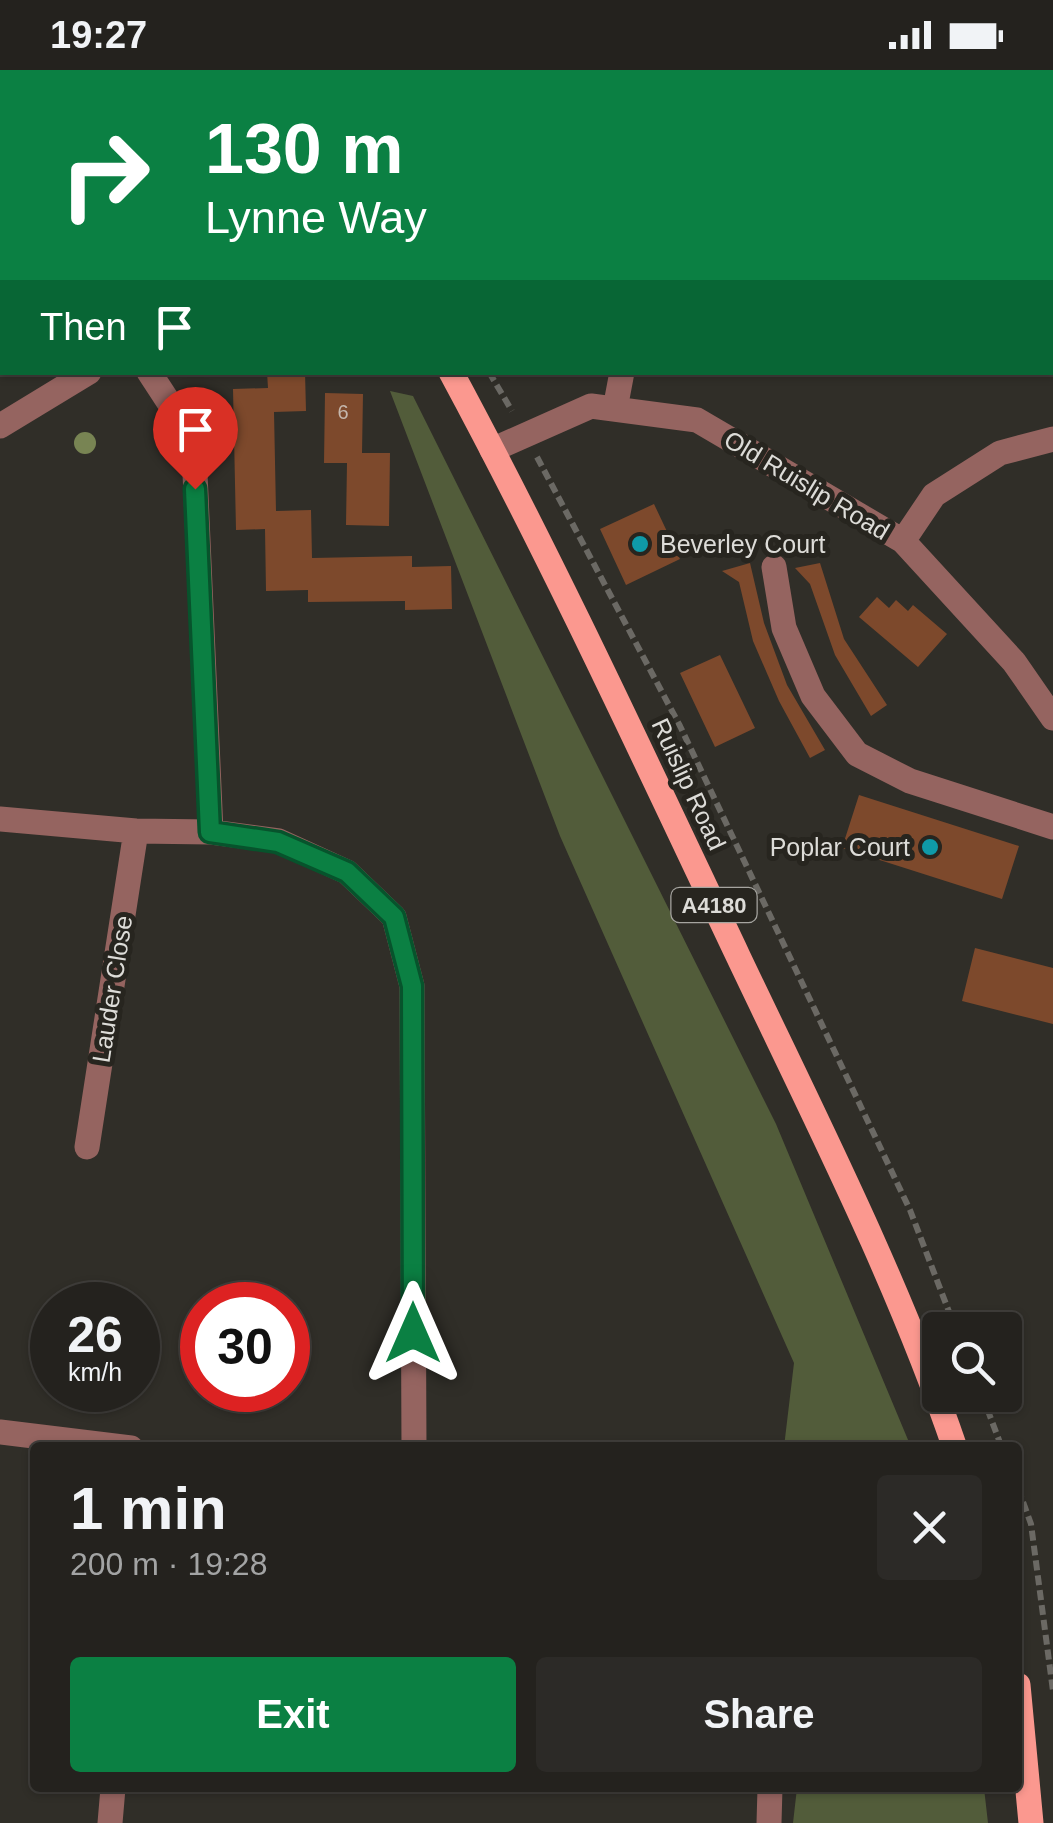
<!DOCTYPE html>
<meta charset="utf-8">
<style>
:root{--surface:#24221e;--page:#2c2a27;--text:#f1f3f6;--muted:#a3a4a4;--line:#413f3c;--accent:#0b8043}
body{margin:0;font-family:Helvetica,sans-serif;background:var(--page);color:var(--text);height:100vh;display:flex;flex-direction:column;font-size:38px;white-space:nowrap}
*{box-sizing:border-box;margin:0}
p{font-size:32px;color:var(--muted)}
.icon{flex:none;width:55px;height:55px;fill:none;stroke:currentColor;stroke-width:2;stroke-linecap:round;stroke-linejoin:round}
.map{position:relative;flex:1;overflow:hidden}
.details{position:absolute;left:30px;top:1372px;width:992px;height:350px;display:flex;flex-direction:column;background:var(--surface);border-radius:10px;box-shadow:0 2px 8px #0004,0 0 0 2px var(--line)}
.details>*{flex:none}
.hud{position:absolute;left:0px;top:0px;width:1055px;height:305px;box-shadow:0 2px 8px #0004,0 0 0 2px var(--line);background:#0b8043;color:#fff;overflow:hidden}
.controls{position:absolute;left:922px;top:1242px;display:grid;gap:20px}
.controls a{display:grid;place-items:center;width:100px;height:100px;border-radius:10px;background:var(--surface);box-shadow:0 2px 8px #0004,0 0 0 2px var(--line);font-size:50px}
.speed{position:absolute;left:30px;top:1212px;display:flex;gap:20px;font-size:50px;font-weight:700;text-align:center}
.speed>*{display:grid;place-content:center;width:130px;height:130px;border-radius:50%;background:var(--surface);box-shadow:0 2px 8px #0004,0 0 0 2px var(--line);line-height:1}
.speed small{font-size:25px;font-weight:400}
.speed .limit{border:15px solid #d22;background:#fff;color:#111}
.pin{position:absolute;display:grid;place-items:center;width:85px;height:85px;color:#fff;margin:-102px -42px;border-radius:50% 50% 50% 0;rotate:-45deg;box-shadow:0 0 10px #0007}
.pin .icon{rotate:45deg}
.me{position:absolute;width:110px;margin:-55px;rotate:0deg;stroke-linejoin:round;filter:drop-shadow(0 0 8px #0008)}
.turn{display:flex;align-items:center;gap:35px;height:210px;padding:0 40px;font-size:45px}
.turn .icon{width:130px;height:130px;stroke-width:2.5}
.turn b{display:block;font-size:70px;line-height:85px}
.then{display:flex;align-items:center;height:95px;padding:0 40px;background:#0003;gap:20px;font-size:38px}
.round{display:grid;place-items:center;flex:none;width:105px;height:105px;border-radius:10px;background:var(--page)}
.summary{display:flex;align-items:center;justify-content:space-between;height:170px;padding:0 40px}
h1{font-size:60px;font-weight:700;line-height:75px}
.cta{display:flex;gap:20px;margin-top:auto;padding:20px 40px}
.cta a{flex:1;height:115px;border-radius:10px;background:var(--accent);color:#fff;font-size:40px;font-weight:700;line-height:115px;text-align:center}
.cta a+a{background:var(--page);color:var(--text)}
.status{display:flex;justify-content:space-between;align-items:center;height:70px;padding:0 50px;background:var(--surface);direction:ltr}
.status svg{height:28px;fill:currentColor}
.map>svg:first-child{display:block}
</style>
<div class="status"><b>19:27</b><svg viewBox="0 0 49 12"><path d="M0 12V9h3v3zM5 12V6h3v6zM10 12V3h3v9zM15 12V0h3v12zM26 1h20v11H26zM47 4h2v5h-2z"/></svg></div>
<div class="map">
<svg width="1053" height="1753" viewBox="0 0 1053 1753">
<rect width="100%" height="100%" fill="#302e28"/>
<!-- green -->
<path fill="#525c3a" d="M 390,321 L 413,326 L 776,1054 L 911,1377 L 784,1377 L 794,1293 L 560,766 Z
M 797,1718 L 984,1718 L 988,1753 L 793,1753 Z"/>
<!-- building -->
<path fill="#7d492c" d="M 267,302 L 305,302 L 306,341 L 274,342 L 276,441 L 311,440 L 312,488 L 412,486 L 412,497 L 451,496 L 452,539 L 405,540 L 405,531 L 308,532 L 308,520 L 266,521 L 265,459 L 236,460 L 233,319 L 268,318 Z
M 325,323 L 363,324 L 362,383 L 390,383 L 389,456 L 346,455 L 347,393 L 324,393 Z
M 654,434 L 680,489 L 626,515 L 600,459 Z
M 750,493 L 764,553 L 787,615 L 825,680 L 810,688 L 779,631 L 753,571 L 739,512 L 722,501 Z
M 820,493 L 844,569 L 887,635 L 871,646 L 835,585 L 810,514 L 795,498 Z
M 877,527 L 889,538 L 896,530 L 908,541 L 913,535 L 947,564 L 918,597 L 859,547 Z
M 720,585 L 755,658 L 715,677 L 680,603 Z
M 859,725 L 1019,776 L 1002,829 L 842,778 Z
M 975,878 L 1053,898 L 1053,954 L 962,931 Z"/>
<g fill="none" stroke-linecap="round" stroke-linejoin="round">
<!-- path -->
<path stroke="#6b6964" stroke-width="6" stroke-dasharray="10 5" stroke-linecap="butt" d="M 303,2 L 303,0
M 489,302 L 512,341
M 537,387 L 680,656 L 910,1140 L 956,1260
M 982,1325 L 1002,1378
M 1018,1418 L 1031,1454 L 1053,1621"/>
<!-- minor -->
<path stroke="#956460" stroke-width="25" d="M 849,0 L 851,2
M 174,2 L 174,0
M 1052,8 L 1053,8
M 1052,257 L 1053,257
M 149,302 L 181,351 L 194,381 L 211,762
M 615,339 L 622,302
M 0,356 L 89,302
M 492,380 L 591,336 L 697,350 L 903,471 L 1014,592 L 1053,648
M 903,471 L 934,425 L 1000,383 L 1053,369
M 774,497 L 784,558 L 813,626 L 857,684 L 910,711 L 1053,757
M 0,749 L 136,761 L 211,762 L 279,771 L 347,802 L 394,847 L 412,916 L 414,1378
M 87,1077 L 136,761
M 0,1362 L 131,1378
M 110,1753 L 113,1718
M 769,1753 L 770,1718"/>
<!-- major -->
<path stroke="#fb988f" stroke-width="25" d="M 252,0 L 253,2
M 451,302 C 554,493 645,690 738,886 C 815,1048 897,1208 955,1378
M 1018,1615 L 1031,1753"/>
</g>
<!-- trees -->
<circle fill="#788453" cx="85" cy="373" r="11"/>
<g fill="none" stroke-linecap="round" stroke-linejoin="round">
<!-- route casing -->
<g stroke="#07532c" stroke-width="25">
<path id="route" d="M 195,419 L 210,762 L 278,772 L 347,802 L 394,847 L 412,916 L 413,1263"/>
</g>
<!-- route -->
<use href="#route" stroke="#0b8043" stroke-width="18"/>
</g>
<!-- markers -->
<g fill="#0f9aa8" stroke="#27251f" stroke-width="4">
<circle cx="640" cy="474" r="10"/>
<circle cx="930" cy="777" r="10"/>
</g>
<g text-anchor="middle" stroke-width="10" stroke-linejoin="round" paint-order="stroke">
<!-- number labels -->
<g font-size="20" fill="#c5b7ad">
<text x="343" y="349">6</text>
</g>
<!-- shield labels -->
<rect fill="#27251f" stroke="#a6a5a0" stroke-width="2.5" x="671.5" y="818" width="85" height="34" rx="8"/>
<g font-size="22" font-weight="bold" fill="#dddcd8">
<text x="714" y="843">A4180</text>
</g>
<!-- street labels -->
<g font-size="25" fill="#dddcd8" stroke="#27251f">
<text transform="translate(807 415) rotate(31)" y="9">Old Ruislip Road</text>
<text transform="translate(689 714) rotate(65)" y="9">Ruislip Road</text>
<text transform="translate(112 919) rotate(-81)" y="9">Lauder Close</text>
</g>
<!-- poi labels -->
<g font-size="25" fill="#dddcd8" stroke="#27251f" text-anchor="start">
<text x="660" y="483">Beverley Court</text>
<text x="910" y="786" text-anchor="end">Poplar Court</text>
</g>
</g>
</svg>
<div class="controls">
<a><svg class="icon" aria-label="search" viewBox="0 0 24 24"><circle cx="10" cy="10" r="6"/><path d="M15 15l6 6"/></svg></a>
</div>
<div class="speed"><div>26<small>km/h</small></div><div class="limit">30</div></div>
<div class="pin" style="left:195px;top:419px;background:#d93025"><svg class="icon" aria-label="arrive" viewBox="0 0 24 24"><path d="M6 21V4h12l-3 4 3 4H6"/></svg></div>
<svg class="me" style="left:413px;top:1263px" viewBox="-20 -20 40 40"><path d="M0-17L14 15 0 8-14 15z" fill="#0b8043" stroke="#fff" stroke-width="4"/></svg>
<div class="hud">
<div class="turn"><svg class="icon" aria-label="right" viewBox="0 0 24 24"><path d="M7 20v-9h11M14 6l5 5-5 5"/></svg><div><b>130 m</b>Lynne Way</div></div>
<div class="then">Then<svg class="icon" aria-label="arrive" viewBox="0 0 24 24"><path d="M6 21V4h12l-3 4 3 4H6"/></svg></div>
</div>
<section class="details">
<div class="summary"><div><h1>1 min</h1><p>200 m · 19:28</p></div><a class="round"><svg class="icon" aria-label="close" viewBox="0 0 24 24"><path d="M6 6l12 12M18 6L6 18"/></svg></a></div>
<div class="cta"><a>Exit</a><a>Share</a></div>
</section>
</div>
